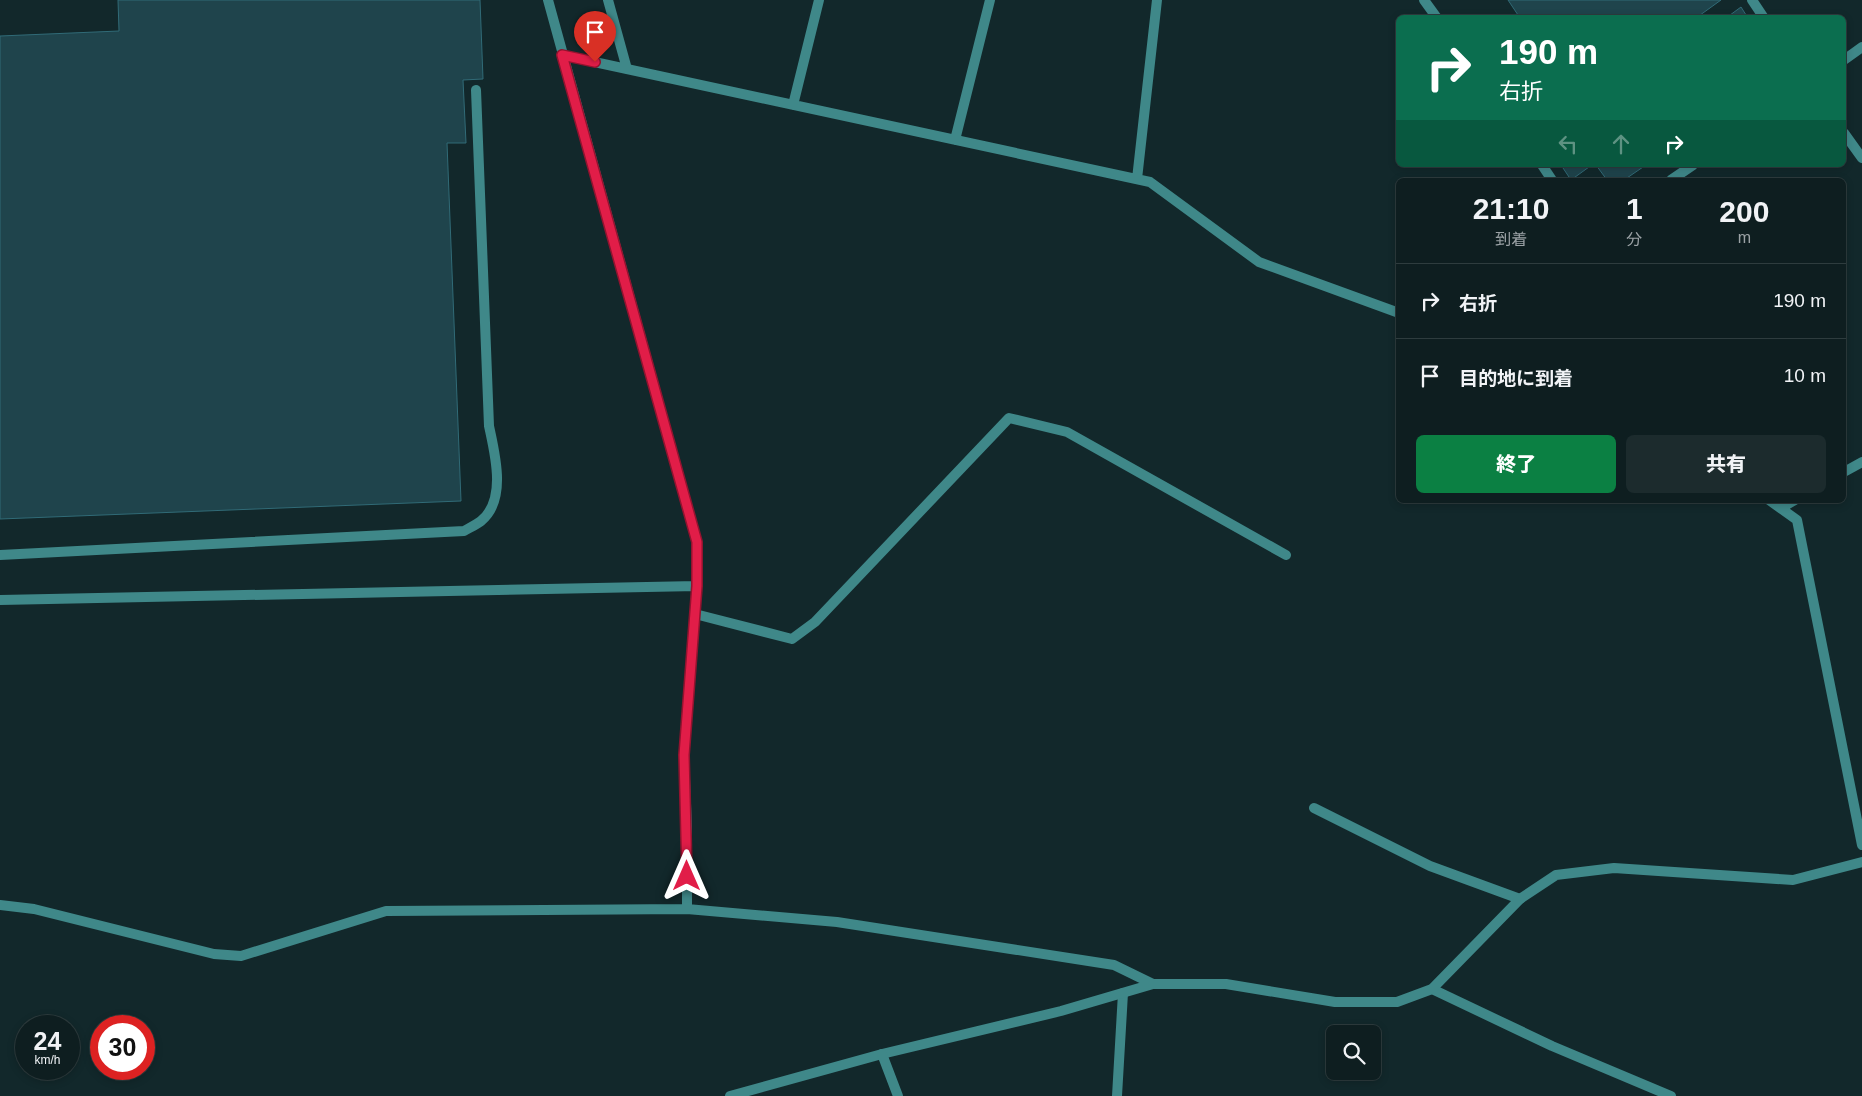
<!DOCTYPE html>
<html lang="ja">
<meta charset="utf-8">
<style>
:root{--surface:#0e1e20;--page:#1c2b2d;--text:#f1f3f6;--muted:#9ba2a5;--line:#2e3c3e;--accent:#0b8043}
body{margin:0;font-family:Arial,"Noto Sans JP",sans-serif;background:var(--page);color:var(--text);height:100vh;display:flex;flex-direction:column;font-size:19px;white-space:nowrap}
*{box-sizing:border-box;margin:0}
p{font-size:16px;color:var(--muted)}
.icon{flex:none;width:28px;height:28px;fill:none;stroke:currentColor;stroke-width:2;stroke-linecap:round;stroke-linejoin:round}
.map{position:relative;flex:1;overflow:hidden}
.drawer{position:absolute;left:1396px;top:178px;width:450px;height:325px;display:flex;flex-direction:column;background:var(--surface);border-radius:8px;box-shadow:0 2px 8px #0003,0 0 0 1px var(--line)}
.drawer>*{flex:none}
.banner{position:absolute;left:1396px;top:15px;width:450px;height:152px;border-radius:8px;box-shadow:0 2px 8px #0003,0 0 0 1px var(--line);background:#0b6e4f;color:#fff;overflow:hidden}
.controls{position:absolute;left:1326px;top:1025px;display:grid;gap:10px}
.controls a{display:grid;place-items:center;width:55px;height:55px;border-radius:8px;background:var(--surface);box-shadow:0 2px 8px #0003,0 0 0 1px var(--line);font-size:25px}
.speed{position:absolute;left:15px;top:1015px;display:flex;gap:10px;font-size:25px;font-weight:700;text-align:center}
.speed>*{display:grid;place-content:center;width:65px;height:65px;border-radius:50%;background:var(--surface);box-shadow:0 2px 8px #0003,0 0 0 1px var(--line);line-height:1}
.speed small{font-size:12px;font-weight:400}
.speed .limit{border:8px solid #d22;background:#fff;color:#111}
.pin{position:absolute;display:grid;place-items:center;width:42px;height:42px;color:#fff;margin:-51px -21px;border-radius:50% 50% 50% 0;rotate:-45deg;box-shadow:0 0 5px #0007}
.pin .icon{rotate:45deg}
.me{position:absolute;width:55px;margin:-28px;rotate:0deg;stroke-linejoin:round;filter:drop-shadow(0 0 4px #0008)}
.turn{display:flex;align-items:center;gap:18px;height:105px;padding:0 20px;font-size:22px}
.turn .icon{width:65px;height:65px;stroke-width:2.5}
.turn b{display:block;font-size:35px;line-height:42px}
.lanes{display:flex;align-items:center;height:48px;padding:0 20px;background:#0003;justify-content:center;gap:25px;direction:ltr}
.lanes .off{opacity:.35}
.eta{display:flex;justify-content:space-evenly;align-items:center;height:85px;text-align:center}
.eta b{font-size:30px;font-weight:800;line-height:35px}
.primary-button{display:flex;gap:10px;margin-top:auto;padding:10px 20px}
.primary-button a{flex:1;height:58px;border-radius:8px;background:var(--accent);color:#fff;font-size:20px;font-weight:800;line-height:58px;text-align:center}
.primary-button a+a{background:var(--page);color:var(--text)}
ul{padding:0;list-style:none}
li{display:flex;align-items:center;gap:15px;height:75px;padding:0 20px;border-top:1px solid var(--line)}
li div{flex:1}
li b{display:block;font-size:19px}
li em{font-style:normal}
.map>svg:first-child{display:block}
</style>
<div class="map">
<svg width="1862" height="1096" viewBox="0 0 1862 1096">
<rect width="100%" height="100%" fill="#12282b"/>
<!-- building -->
<path fill="#1f444c" stroke="#316b77" d="M 118,0 L 480,0 L 483,79 L 463,80 L 466,143 L 447,143 L 461,501 L 0,519 L 0,36 L 119,31 Z
M 1508,0 L 1721,0 L 1696,18 L 1520,18 Z
M 1741,7 L 1748,18 L 1726,18 Z
M 1561,165 L 1588,165 L 1589,167 L 1571,180 Z
M 1596,165 L 1646,165 L 1624,180 L 1607,180 Z"/>
<g fill="none" stroke-linecap="round" stroke-linejoin="round">
<!-- service -->
<path stroke="#3f8889" stroke-width="10" d="M 0,555 L 464,531 C 469,528 476,525 481,521 C 507,500 495,454 489,426 L 476,90
M 695,614 L 792,639 L 815,622 L 1009,418 L 1067,432 L 1286,555
M 1314,808 L 1430,866 L 1520,899
M 1432,989 L 1552,1046 L 1671,1096
M 1117,1096 L 1123,993"/>
<!-- minor -->
<path stroke="#3f8889" stroke-width="10" d="M 548,0 L 697,542 L 697,586 L 684,755 L 687,827 L 687,909
M 608,0 L 627,69
M 1424,0 L 1437,18
M 1752,0 L 1764,18
M 562,55 L 1150,182 L 1259,262 L 1399,313
M 1844,60 L 1862,47
M 793,105 L 819,0
M 1844,133 L 1862,158
M 955,140 L 990,0
M 1542,165 L 1552,180
M 1137,179 L 1157,0
M 1671,180 L 1693,165
M 1844,472 L 1862,462
M 1769,500 L 1797,520 L 1862,845
M 1781,508 L 1795,500
M 0,600 L 697,586
M 0,905 L 34,909 L 214,954 L 241,956 L 386,911 L 687,909 L 837,922 L 1114,965 L 1153,984
M 730,1096 L 882,1054 L 1061,1011 L 1153,984 L 1226,984 L 1335,1002 L 1397,1002 L 1432,989 L 1520,899 L 1556,875 L 1614,868 L 1793,880 L 1862,862"/>
<!-- tertiary -->
<path stroke="#3f8889" stroke-width="10" d="M 882,1054 L 898,1096"/>
</g>
<g fill="none" stroke-linecap="round" stroke-linejoin="round">
<!-- route casing -->
<g stroke="#92132f" stroke-width="12">
<path id="route" d="M 595,62 L 562,55 L 697,542 L 697,586 L 684,755 L 687,876"/>
</g>
<!-- route -->
<use href="#route" stroke="#e11d48" stroke-width="9"/>
</g>
</svg>
<div class="controls">
<a><svg class="icon" aria-label="search" viewBox="0 0 24 24"><circle cx="10" cy="10" r="6"/><path d="M15 15l6 6"/></svg></a>
</div>
<div class="speed"><div>24<small>km/h</small></div><div class="limit">30</div></div>
<div class="pin" style="left:595px;top:62px;background:#d93025"><svg class="icon" aria-label="arrive" viewBox="0 0 24 24"><path d="M6 21V4h12l-3 4 3 4H6"/></svg></div>
<svg class="me" style="left:687px;top:876px" viewBox="-20 -20 40 40"><path d="M0-17L14 15 0 8-14 15z" fill="#e11d48" stroke="#fff" stroke-width="4"/></svg>
<div class="banner">
<div class="turn"><svg class="icon" aria-label="right" viewBox="0 0 24 24"><path d="M7 20v-9h11M14 6l5 5-5 5"/></svg><div><b>190 m</b>右折</div></div>
<div class="lanes"><svg class="icon off" aria-label="left" viewBox="0 0 24 24"><path d="M17 20v-9H6M10 6l-5 5 5 5"/></svg><svg class="icon off" aria-label="ahead" viewBox="0 0 24 24"><path d="M12 20V5M6 11l6-6 6 6"/></svg><svg class="icon" aria-label="right" viewBox="0 0 24 24"><path d="M7 20v-9h11M14 6l5 5-5 5"/></svg></div>
</div>
<section class="drawer">
<div class="eta">
<div><b>21:10</b><p>到着</p></div>
<div><b>1</b><p>分</p></div>
<div><b>200</b><p>m</p></div>
</div>
<ul>
<li><svg class="icon" aria-label="right" viewBox="0 0 24 24"><path d="M7 20v-9h11M14 6l5 5-5 5"/></svg><div><b>右折</b></div><em>190 m</em></li>
<li><svg class="icon" aria-label="arrive" viewBox="0 0 24 24"><path d="M6 21V4h12l-3 4 3 4H6"/></svg><div><b>目的地に到着</b></div><em>10 m</em></li>
</ul>
<div class="primary-button"><a>終了</a><a>共有</a></div>
</section>
</div>
